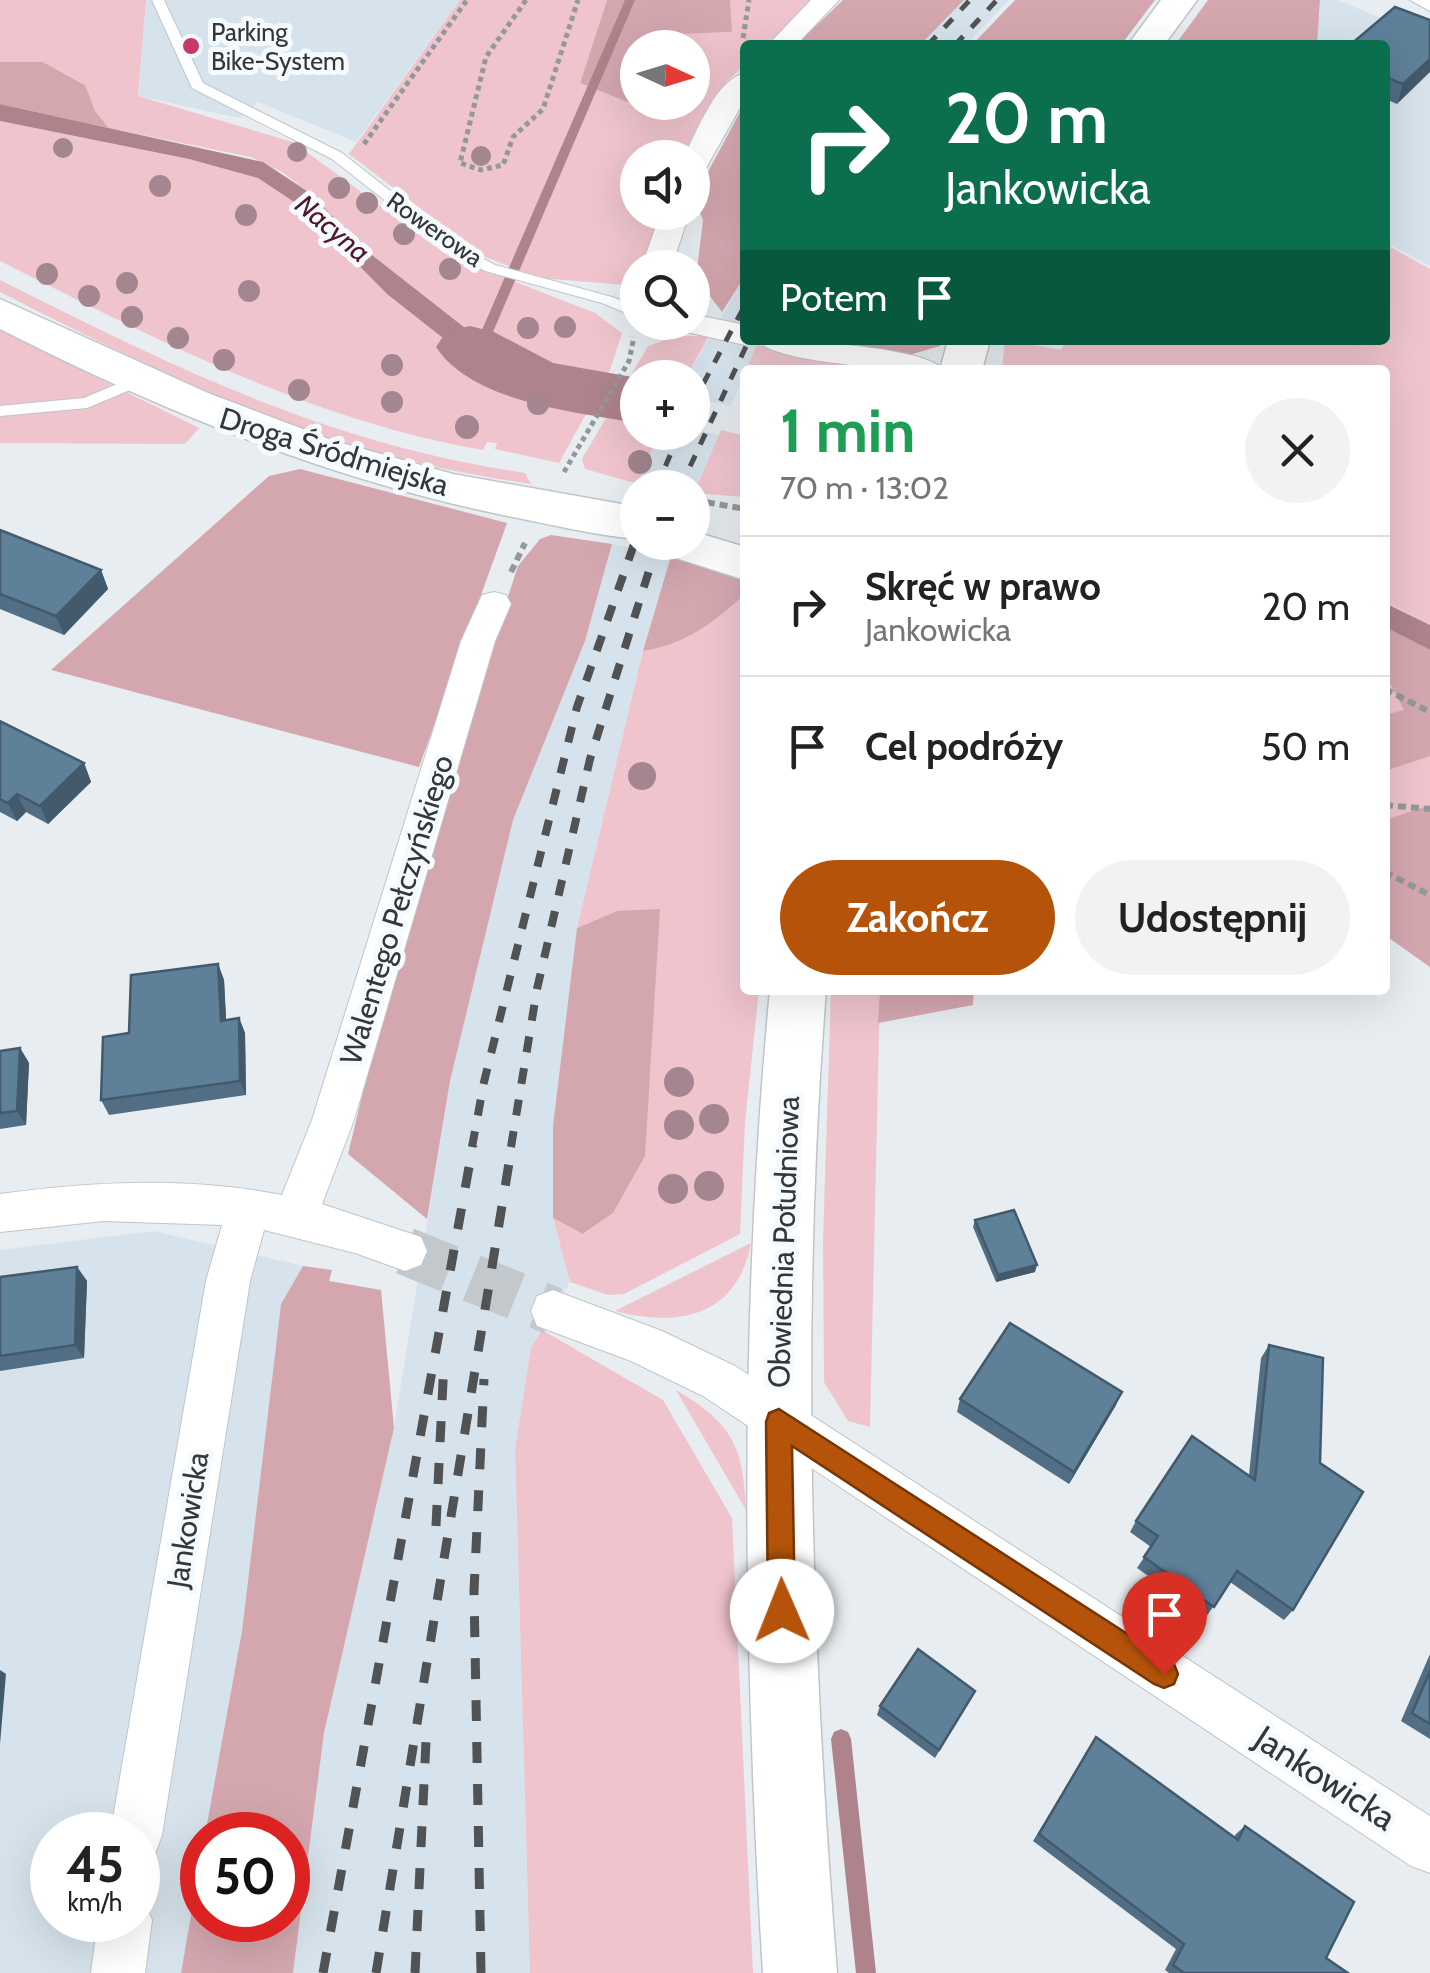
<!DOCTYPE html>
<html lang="pl">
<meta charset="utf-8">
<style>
:root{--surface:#fff;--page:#f2f2f2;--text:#222;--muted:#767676;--line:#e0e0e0;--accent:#b45309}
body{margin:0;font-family:Cabin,sans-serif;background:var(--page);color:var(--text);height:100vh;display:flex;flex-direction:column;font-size:38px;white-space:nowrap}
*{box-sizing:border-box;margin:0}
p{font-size:32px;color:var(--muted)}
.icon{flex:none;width:55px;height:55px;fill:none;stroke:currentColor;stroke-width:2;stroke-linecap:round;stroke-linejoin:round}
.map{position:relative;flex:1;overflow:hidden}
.drawer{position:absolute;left:740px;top:365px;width:650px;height:630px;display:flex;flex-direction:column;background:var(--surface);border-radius:10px;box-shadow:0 10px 40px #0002}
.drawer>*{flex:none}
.banner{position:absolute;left:740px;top:40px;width:650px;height:305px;border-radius:10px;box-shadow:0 10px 40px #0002;background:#0b6e4f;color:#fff;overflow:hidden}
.needle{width:65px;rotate:94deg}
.controls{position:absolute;left:620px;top:30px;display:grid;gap:20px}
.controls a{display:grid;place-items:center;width:90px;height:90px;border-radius:50%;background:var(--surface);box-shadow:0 10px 40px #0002;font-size:50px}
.speed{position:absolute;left:30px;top:1812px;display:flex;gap:20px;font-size:50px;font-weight:700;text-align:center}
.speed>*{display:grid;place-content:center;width:130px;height:130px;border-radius:50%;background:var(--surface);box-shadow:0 10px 40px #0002;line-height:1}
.speed small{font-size:25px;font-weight:400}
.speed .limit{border:15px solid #d22;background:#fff;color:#111}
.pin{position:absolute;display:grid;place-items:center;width:85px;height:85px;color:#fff;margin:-102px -42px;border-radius:50% 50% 50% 0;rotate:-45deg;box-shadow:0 0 10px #0007}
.pin .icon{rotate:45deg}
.me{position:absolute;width:110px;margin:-55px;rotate:359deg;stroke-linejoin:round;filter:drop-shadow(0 0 8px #0008)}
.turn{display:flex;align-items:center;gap:35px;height:210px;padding:0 40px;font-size:45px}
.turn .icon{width:130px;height:130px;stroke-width:2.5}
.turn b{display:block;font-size:70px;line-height:85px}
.then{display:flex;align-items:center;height:95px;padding:0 40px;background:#0003;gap:20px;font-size:38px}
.round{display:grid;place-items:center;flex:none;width:105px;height:105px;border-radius:52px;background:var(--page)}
.summary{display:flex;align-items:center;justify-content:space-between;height:170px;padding:0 40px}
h1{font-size:60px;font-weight:800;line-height:75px;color:#1e9e55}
.action{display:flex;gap:20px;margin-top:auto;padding:20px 40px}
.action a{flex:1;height:115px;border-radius:60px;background:var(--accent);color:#fff;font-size:40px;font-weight:800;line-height:115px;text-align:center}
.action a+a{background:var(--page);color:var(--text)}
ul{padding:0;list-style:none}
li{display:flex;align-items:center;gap:30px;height:140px;padding:0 40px;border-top:2px solid var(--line)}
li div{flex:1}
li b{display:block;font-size:38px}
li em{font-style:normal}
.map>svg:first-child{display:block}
</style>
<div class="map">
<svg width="1430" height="1973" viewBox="0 0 1430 1973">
<rect width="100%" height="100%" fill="#e7edf1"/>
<!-- built -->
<path fill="#d7e3ec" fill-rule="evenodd" d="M 146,0 L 460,0 L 356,142 L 258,102 L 240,118 L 138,96 Z
M 964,0 L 1009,0 L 966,45 L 920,45 Z
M 1320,0 L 1337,0 L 1430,38 L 1430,266 L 1385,242 L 1385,45 L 1317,45 Z
M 745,276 L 745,340 L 761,340 L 728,411 L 693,402 L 692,378 L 686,378 Z
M 693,423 L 721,430 L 694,493 L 692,488 L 638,484 L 659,433 L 692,432 Z
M 612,544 L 671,556 L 643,651 L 577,928 L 553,1218 L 570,1282 L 531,1347 L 515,1449 L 530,1973 L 293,1973 L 324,1733 L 394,1428 L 450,1081 L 513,820 L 585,641 Z
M 154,1231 L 303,1266 L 281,1304 L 242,1631 L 181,1973 L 0,1973 L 0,1250 ZM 52,1835 L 138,1835 L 138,1920 L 52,1920 Z"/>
<!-- green -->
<path fill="#efc4cc" d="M 0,0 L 146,0 L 138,96 L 293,142 L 447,255 L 595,313 L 622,333 L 610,370 L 559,463 L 495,449 L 497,443 L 487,442 L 483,450 C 310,420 155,339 0,261 L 0,121 L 189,159 L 258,178 L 300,206 L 387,294 L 481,368 L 528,391 L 576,404 L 586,385 L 540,373 L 501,356 L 363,248 L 310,193 L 282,172 L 251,157 L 109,128 L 95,111 L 84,84 L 43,62 L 0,62 Z
M 460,0 L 607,0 L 580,83 L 647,110 L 651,103 L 692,102 L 692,48 L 676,47 L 683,34 L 731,32 L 730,0 L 817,0 L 767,45 L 745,45 L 745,65 L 727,81 L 683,157 L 638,158 L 638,212 L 664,213 L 646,267 L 638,268 L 637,282 L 625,285 L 540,278 L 483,256 L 349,154 Z
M 1385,244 L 1430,269 L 1430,625 L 1385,602 L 1385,370 L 1002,370 L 1005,340 L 1061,350 L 1066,340 L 1385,340 Z
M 0,280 C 175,368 328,444 525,473 L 531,484 C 327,455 181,384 0,292 Z
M 0,330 L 199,428 L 185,444 L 0,443 Z
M 676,336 L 709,336 L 686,377 L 638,378 L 637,396 L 630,409 L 637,411 L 638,432 L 659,433 L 638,484 L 585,469 L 582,459 L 648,346 Z
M 757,345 L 869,370 L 746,370 Z
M 721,430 L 745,436 L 745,497 L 694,493 Z
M 745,594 L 745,990 L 759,990 L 745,1122 L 740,1234 L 624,1294 L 608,1295 L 570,1282 L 553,1218 L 584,1234 L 613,1213 L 617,911 L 577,928 L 643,651 C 687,644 713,623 745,594 Z
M 1385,627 L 1430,650 L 1430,967 L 1385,935 Z
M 831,990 L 880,990 L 870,1427 L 848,1421 L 824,1382 L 823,1241 Z
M 751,1243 C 737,1316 680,1328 615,1311 Z
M 542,1330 L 663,1400 L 732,1518 L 753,1973 L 530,1973 L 515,1449 L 531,1347 Z
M 676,1390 C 733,1424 743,1446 746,1510 Z"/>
<!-- forest -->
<path fill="#d4a7af" d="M 607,0 L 730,0 L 732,32 L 683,34 L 676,47 L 638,48 L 638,102 L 651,103 L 647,110 L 580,83 Z
M 843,0 L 964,0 L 920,45 L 796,45 Z
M 1015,0 L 1155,0 L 1121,45 L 972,45 Z
M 1208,0 L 1320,0 L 1317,45 L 1175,45 Z
M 0,62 L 43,62 L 85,85 L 95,111 L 109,128 L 0,104 Z
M 745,103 L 745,276 L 722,312 L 696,278 L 703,220 L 694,198 Z
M 834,340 L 943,340 L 940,346 L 906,356 Z
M 300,469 L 507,523 L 419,767 L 51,670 L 269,476 Z
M 551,535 L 612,544 L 585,641 L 513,820 L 450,1081 L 427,1219 L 348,1154 L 410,899 L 518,566 L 540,539 Z
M 671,556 L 745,577 L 745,594 C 713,623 687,644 643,651 Z
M 1385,627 L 1430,650 L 1430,756 L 1385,771 L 1385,715 L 1404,710 L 1385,674 Z
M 1430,805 L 1430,967 L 1385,935 L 1385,820 Z
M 660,909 L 645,1156 L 613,1213 L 583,1234 L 553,1218 L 553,1126 L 577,928 L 617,911 Z
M 880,990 L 974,990 L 973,1005 L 878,1023 Z
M 303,1266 L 332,1270 L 329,1281 L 381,1290 L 394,1428 L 324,1733 L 293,1973 L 181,1973 L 202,1852 L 202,1920 L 288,1920 L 288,1835 L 205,1835 L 242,1631 L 281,1304 Z"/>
<!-- water -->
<path fill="#ae838b" d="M 0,104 L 263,162 L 310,193 L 363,248 L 501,356 L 540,373 L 586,384 L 576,404 L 528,391 L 481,368 L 387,294 L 300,206 L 258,178 L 189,159 L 0,121 Z
M 1385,603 L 1430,625 L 1430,650 L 1385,627 Z"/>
<!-- pier -->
<path fill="#e7edf1" d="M 692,398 L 731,406 L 719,435 L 692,429 Z"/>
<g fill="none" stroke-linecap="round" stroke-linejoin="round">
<!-- stream -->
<path fill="#ae838b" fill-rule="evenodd" d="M 625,0 L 635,0 L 484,353 L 478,357 L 474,356 L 472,353 Z
M 841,1729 L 848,1732 L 851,1739 L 876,1973 L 856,1973 L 831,1739 L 834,1732 Z"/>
<!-- river -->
<path fill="#ae838b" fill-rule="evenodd" d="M 470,326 L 494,332 L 553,363 L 638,378 L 638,423 C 577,412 473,403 436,347 L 446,332 Z"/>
<!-- street-tunnel -->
<path stroke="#c3c8cc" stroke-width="48" stroke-dasharray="48 24" stroke-linecap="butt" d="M 405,1251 L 553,1311"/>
<!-- lane casing -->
<g stroke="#c0c5c9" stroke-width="2">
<path id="lane" d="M 152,0 L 164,0 L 203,83 L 342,153 L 463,248 L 495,265 L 612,297 L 638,307 L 638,318 L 602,303 L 485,271 L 453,254 L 332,159 L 192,88 Z
M 136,376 L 144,381 L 142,385 L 87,408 L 0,416 L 0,406 L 84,398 Z"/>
</g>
<!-- street casing -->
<g stroke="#c0c5c9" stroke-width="2">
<path id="street" d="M 811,0 L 839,0 L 796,45 L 768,45 Z
M 1410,0 L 1430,0 L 1430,11 Z
M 745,73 L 745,99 L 706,168 L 692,176 L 692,158 L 683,158 C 697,132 715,80 745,73 Z
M 661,212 L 690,212 L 671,268 L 641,268 Z
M 692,314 L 745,325 L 745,340 L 757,340 L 745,345 L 673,329 L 669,322 L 692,322 Z
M 758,340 C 789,340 927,346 943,370 C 911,370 773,364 758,340 Z
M 494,592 L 506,595 L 511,604 L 495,641 L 354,1120 L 322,1204 L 421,1237 L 427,1251 L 421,1265 L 405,1271 L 355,1253 L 264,1230 L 250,1281 L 162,1835 L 155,1854 L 138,1861 L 138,1835 L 110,1835 L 206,1281 L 222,1225 L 104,1221 L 0,1232 L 0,1194 C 95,1181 189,1177 282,1195 L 312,1120 L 461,641 L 482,595 Z
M 553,1290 L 662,1331 L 735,1366 L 1430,1816 L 1430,1873 L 1411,1866 L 703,1396 L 631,1361 L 537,1326 L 531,1311 L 537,1296 Z
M 138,1898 L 144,1901 L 152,1920 L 145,1973 L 91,1973 L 98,1920 L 138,1920 Z"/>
</g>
<!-- secondary casing -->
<g stroke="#c0c5c9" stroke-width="3">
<path id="secondary" d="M 1161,0 L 1197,0 L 1164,45 L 1128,45 Z
M 0,299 L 208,393 L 334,441 L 453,474 L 638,507 L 638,539 C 592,535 548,524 503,515 C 325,478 162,411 0,329 Z
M 948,340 L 990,340 L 982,370 L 940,370 Z
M 692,531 L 745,547 L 745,580 L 660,553 L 653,542 L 692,542 Z
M 770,990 L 826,990 C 800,1319 811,1645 837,1973 L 763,1973 C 743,1644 739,1318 770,990 Z"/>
</g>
<!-- path-far1 -->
<path stroke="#93989a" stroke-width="5" stroke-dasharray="5 4" stroke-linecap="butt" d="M 526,0 L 486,57 L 460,163 L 481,170 L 503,165 L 513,137 L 543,109 L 578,0
M 743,38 L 749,0
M 672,102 L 677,119
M 364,144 L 467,0
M 564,472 L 629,361 L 634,337
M 692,500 L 709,503"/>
<!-- path -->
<path stroke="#93989a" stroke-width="6" stroke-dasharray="8 5" stroke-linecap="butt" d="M 694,500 L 745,509
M 511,572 L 525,543
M 1385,689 L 1430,712
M 1385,805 L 1430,809
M 1385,872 L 1430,895"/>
<!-- lane -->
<use href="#lane" fill="#fff" fill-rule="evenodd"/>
<!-- street -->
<use href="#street" fill="#fff" fill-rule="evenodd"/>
<!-- secondary -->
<use href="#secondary" fill="#fff" fill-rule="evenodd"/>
<!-- rail-far2 -->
<path stroke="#505254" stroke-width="5" stroke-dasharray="12 12" stroke-linecap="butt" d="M 928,45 L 970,0
M 955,45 L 997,0
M 692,405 L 745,305
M 656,488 L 680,432
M 680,488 L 749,340"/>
<!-- rail-far1 -->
<path stroke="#505254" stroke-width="8" stroke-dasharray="16 16" stroke-linecap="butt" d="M 472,1147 L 484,1082 L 577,707 L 638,533
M 511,1147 L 537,989 L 590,759 L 658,542"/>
<!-- rail -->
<path stroke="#505254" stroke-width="9" stroke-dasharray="21 21" stroke-linecap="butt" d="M 436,1526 L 444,1361
M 323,1973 L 473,1145
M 376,1973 L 512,1145
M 415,1973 L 426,1741
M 481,1973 L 474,1591 L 484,1379"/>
</g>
<!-- trees -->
<g fill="#a3868f">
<circle cx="63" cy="148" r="10"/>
<circle cx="297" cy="152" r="10"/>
<circle cx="481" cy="156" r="10"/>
<circle cx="160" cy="186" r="11"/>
<circle cx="339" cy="188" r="11"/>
<circle cx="367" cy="203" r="11"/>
<circle cx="246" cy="215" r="11"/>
<circle cx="404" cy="234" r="11"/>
<circle cx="450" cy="269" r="11"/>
<circle cx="47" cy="274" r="11"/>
<circle cx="127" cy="283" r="11"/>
<circle cx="249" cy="291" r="11"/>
<circle cx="89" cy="296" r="11"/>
<circle cx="132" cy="317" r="11"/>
<circle cx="565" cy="327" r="11"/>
<circle cx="528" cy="328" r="11"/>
<circle cx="178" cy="338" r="11"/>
<circle cx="224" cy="360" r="11"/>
<circle cx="392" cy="365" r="11"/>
<circle cx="299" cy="390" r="11"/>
<circle cx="392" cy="402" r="11"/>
<circle cx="538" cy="404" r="11"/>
<circle cx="467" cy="427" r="12"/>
<circle cx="640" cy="462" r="12"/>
<circle cx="642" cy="776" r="14"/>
<circle cx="679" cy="1082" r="15"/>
<circle cx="714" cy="1119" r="15"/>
<circle cx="679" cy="1125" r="15"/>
<circle cx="709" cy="1186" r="15"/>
<circle cx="673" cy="1189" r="15"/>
</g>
<!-- wall -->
<path fill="#516e84" d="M 1430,20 L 1397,104 L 1385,99 L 1385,45 Z
M 0,530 L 101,570 L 108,589 L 64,635 L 0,609 Z
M 0,721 L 84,763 L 91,782 L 48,824 L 26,812 L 17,821 L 0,812 Z
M 218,964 L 224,980 L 226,1020 L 239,1018 L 245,1033 L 246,1095 L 109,1115 L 101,1100 Z
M 20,1048 L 29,1063 L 26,1125 L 0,1129 L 0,1051 Z
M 975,1220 L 1035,1272 L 996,1282 L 973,1227 Z
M 77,1267 L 87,1281 L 84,1358 L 0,1371 L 0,1277 Z
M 1269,1345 L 1293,1610 L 1284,1620 L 1230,1582 L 1206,1617 L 1137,1568 L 1151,1547 L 1130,1532 L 1136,1521 L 1249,1475 L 1261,1358 Z
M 960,1399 L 1116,1405 L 1069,1484 L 957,1412 Z
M 1430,1654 L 1430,1739 L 1401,1721 Z
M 975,1691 L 935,1758 L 877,1715 L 880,1706 Z
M 1096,1737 L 1234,1837 L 1236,1834 L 1245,1826 L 1326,1958 L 1348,1973 L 1169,1973 L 1165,1970 L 1176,1949 L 1033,1841 Z"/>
<!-- shaded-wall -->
<path fill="#425a6b" d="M 1430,59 L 1430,72 L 1397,104 L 1403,84 Z
M 101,570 L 108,589 L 64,635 L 56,616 Z
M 84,763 L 91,782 L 48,824 L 40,806 Z
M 17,794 L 26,812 L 17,821 L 8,803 Z
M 218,964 L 224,980 L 227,1036 L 221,1021 Z
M 239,1018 L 245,1033 L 246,1095 L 240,1081 Z
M 20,1048 L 29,1063 L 26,1125 L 17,1111 Z
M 1037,1265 L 1035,1272 L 996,1282 L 998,1275 Z
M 77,1267 L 87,1281 L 84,1358 L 75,1345 Z
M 1122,1392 L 1116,1405 L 1069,1484 L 1074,1472 Z
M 0,1670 L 6,1674 L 0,1744 Z"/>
<!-- building -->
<path fill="#5e8099" stroke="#425a6b" stroke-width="2.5" d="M 1395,7 L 1430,20 L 1430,59 L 1403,84 L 1385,77 L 1385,45 L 1350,45 Z
M 0,530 L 101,570 L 56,616 L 0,594 Z
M 0,721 L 84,763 L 40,806 L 17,794 L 8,803 L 0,799 Z
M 218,964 L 221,1021 L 239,1018 L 240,1081 L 101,1100 L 103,1037 L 129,1033 L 131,975 Z
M 20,1048 L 17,1111 L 0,1113 L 0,1051 Z
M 1014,1210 L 1037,1265 L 998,1275 L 975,1220 Z
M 77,1267 L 75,1345 L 0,1356 L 0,1277 Z
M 1010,1323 L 1122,1392 L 1074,1472 L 960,1399 Z
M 1269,1345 L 1323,1358 L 1320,1463 L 1363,1492 L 1293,1610 L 1237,1571 L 1214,1607 L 1144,1557 L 1158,1536 L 1136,1521 L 1192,1436 L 1255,1480 Z
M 918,1649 L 975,1691 L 939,1750 L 880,1706 Z
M 1430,1671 L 1430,1724 L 1412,1713 Z
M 1096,1737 L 1238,1840 L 1245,1826 L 1354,1902 L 1326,1958 L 1348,1973 L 1184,1973 L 1173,1965 L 1184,1944 L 1039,1834 Z"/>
<!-- route -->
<path fill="#b45309" stroke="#753606" stroke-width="2.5" d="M 779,1409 L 1174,1664 L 1178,1674 L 1174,1684 L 1164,1688 L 1154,1684 L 792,1446 L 795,1611 L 791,1621 L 782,1625 L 772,1621 L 768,1611 L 766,1422 L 769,1413 Z"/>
<!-- markers -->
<circle fill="#c73966" stroke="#f5fafe" stroke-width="4" cx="191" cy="46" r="10"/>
<g text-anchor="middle" stroke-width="10" stroke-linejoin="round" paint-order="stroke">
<!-- far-poi labels -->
<g font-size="25" fill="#343637" stroke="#f5fafe" text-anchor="start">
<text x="211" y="41">Parking<tspan x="211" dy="29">Bike-System</tspan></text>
</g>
<!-- far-street labels -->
<g font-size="25" fill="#343637" stroke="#f5fafe">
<text transform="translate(435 229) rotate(35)" y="9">Rowerowa</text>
</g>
<!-- far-water labels -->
<g font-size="28" font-style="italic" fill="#4f1828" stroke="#f5fafe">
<text transform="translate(333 228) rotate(40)" y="10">Nacyna</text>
</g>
<!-- street labels -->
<g font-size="30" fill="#343637" stroke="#f5fafe">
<text transform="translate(334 452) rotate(17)" y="10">Droga Śródmiejska</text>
<text transform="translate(397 910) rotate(-73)" y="10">Walentego Pełczyńskiego</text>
<text transform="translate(784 1242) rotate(-88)" y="10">Obwiednia Południowa</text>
<text transform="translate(188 1520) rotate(-81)" y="10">Jankowicka</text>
</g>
<!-- near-street labels -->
<g font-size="35" fill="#343637" stroke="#f5fafe">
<text transform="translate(1325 1778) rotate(33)" y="12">Jankowicka</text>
</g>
</g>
</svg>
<div class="controls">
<a><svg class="needle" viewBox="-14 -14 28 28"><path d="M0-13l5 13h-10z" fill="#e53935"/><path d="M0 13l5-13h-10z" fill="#767676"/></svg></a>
<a><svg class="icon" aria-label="sound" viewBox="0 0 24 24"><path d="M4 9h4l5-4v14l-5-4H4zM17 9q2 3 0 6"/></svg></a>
<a><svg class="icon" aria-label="search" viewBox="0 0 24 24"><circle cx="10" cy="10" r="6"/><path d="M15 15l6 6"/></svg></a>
<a>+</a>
<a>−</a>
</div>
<div class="speed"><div>45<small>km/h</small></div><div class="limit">50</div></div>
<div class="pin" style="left:1164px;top:1674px;background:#d93025"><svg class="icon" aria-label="arrive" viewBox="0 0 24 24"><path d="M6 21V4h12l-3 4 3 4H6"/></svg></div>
<svg class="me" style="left:782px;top:1611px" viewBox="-20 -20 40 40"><circle r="19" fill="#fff"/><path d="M0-13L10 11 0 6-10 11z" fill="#b45309"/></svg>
<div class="banner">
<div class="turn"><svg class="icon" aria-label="right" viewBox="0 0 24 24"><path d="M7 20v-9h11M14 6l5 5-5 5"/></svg><div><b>20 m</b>Jankowicka</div></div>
<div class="then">Potem<svg class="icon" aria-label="arrive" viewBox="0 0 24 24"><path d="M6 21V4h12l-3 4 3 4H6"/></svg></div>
</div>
<section class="drawer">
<div class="summary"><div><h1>1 min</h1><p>70 m · 13:02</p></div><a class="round"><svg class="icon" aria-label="close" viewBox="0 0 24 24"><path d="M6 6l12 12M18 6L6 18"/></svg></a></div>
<ul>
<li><svg class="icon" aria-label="right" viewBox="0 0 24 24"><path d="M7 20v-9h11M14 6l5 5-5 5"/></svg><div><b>Skręć w prawo</b><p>Jankowicka</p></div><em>20 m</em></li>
<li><svg class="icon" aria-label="arrive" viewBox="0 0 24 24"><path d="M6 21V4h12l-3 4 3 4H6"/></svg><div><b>Cel podróży</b></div><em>50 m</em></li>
</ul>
<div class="action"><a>Zakończ</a><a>Udostępnij</a></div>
</section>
</div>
